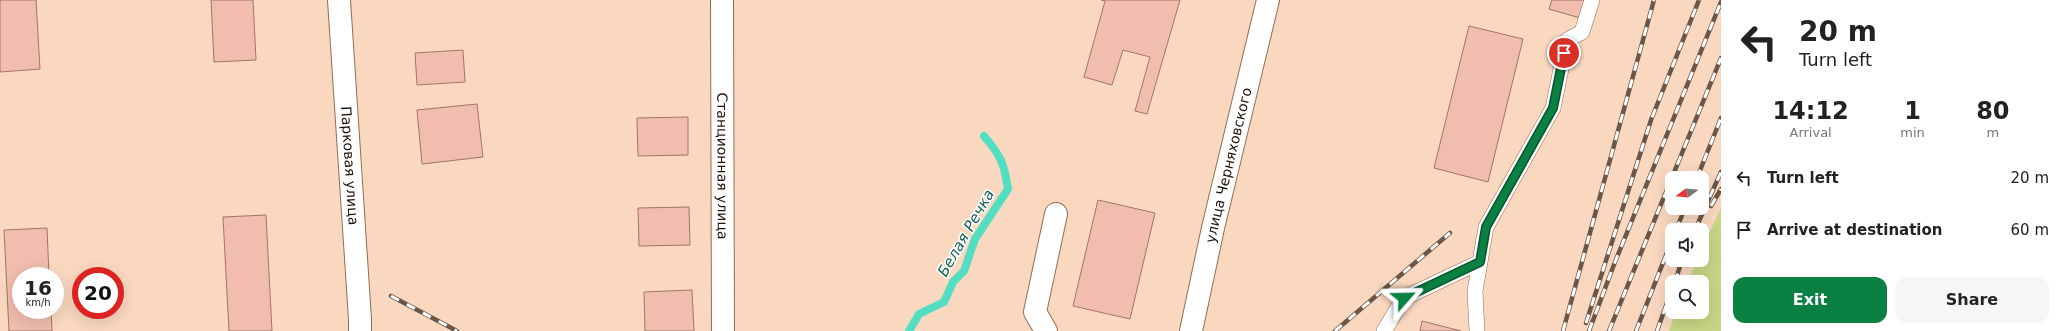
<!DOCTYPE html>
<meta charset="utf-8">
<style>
:root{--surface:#fff;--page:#f6f6f6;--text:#222;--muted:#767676;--accent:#0b8043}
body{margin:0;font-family:"DejaVu Sans",sans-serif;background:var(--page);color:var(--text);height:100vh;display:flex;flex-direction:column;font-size:15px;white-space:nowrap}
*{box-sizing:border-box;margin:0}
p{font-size:13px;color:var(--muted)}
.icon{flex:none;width:22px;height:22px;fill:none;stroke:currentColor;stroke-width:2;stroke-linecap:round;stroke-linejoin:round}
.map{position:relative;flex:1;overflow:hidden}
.drawer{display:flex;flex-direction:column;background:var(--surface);width:340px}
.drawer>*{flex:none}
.guide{background:#fff;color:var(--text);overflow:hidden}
.needle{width:26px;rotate:254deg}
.buttons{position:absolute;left:1665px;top:171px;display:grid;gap:8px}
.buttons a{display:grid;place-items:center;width:44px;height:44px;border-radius:8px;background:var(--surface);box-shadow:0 4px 16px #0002;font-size:20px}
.speed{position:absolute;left:12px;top:267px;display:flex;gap:8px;font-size:20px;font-weight:700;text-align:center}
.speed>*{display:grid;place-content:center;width:52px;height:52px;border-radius:50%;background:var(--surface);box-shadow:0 4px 16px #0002;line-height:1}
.speed small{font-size:10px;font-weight:400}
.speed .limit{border:6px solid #d22;background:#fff;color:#111}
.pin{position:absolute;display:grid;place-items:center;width:34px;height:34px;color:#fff;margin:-17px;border:2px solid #fff;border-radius:50%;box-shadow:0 1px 4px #0007}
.me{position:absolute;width:44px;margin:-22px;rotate:65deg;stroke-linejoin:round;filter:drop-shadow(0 0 3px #0008)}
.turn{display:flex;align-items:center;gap:14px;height:84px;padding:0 12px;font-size:18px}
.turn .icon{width:52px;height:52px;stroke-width:2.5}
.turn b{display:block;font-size:28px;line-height:34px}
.eta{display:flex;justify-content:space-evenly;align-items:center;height:68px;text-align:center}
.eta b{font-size:24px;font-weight:700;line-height:28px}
.action{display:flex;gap:8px;margin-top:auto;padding:8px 12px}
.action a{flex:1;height:46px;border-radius:12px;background:var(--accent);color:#fff;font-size:16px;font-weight:700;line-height:46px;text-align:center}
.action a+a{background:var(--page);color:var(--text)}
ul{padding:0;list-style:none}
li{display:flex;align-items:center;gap:12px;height:52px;padding:0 12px}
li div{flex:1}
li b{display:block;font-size:15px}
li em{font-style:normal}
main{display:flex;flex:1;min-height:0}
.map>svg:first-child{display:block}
</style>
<main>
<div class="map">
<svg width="1721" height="331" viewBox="0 0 1721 331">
<rect width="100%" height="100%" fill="#fad8c0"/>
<!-- green -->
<path fill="#c7d685" d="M 1721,208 L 1721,331 L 1669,331 L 1676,312 L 1702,312 L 1702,282 L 1688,282 L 1697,260 L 1702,260 L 1702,248 Z"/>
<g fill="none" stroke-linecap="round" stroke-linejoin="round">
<!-- stream -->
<path stroke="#53dec2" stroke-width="8" d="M 909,331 L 919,314 L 944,302 L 953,282 L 964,271 L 975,239 L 1008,189 C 1004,163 1001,156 984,136"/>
</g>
<!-- building -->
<path fill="#f0bdae" stroke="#a27466" d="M 0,0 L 36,0 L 40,69 L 0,72 Z
M 211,0 L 253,0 L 256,60 L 214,62 Z
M 1101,0 L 1180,0 L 1147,114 L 1135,111 L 1150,57 L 1123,50 L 1112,85 L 1084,77 L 1105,1 Z
M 1552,0 L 1585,0 L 1580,18 L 1549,9 Z
M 1469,26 L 1523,39 L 1488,182 L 1434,168 Z
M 463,50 L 465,82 L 417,85 L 415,53 Z
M 477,104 L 483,157 L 422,164 L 417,110 Z
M 688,117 L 688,155 L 638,156 L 637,118 Z
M 1098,200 L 1155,213 L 1130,319 L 1073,306 Z
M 689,207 L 690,245 L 639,246 L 638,208 Z
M 266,215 L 272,331 L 229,331 L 223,217 Z
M 47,228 L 49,276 L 21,276 L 21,310 L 51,310 L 52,331 L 9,331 L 4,230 Z
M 692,290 L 694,331 L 645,331 L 644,292 Z
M 1422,321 L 1461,331 L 1420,331 Z"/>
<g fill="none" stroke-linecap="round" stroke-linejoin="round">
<!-- lane casing -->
<g stroke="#936d52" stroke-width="16">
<path id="lane" d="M 1384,331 L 1404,298 L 1480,262
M 1477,331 L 1475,291 L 1486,227 L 1553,108 L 1567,40 L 1582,32 L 1592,0"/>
</g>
<!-- street casing -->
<g stroke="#936d52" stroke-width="24">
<g id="street">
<path id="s1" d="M 339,0 L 360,319 L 360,331"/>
<path id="s2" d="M 722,0 L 723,331"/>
<path d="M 1046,331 L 1035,312 L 1056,214"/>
<path id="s3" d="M 1191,331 L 1213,228 L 1268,0"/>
</g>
</g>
<!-- lane -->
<use href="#lane" stroke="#fff" stroke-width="15"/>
<!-- street -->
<use href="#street" stroke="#fff" stroke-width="22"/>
<!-- rail casing -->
<g stroke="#6b5647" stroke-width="4.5">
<path id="rail" d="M 1697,178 L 1721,118
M 1711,206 L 1721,189
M 1676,230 L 1685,208
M 1695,230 L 1721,172
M 1675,282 L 1682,260
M 391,296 L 457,331
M 1586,323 L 1651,120 L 1699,0
M 1335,331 L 1450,233
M 1563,331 L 1654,0
M 1589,331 L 1615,262 L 1721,2
M 1609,331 L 1721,58
M 1636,331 L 1672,240
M 1657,331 L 1672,289"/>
</g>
<!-- rail -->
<use href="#rail" stroke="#fff" stroke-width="3" stroke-dasharray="9" stroke-linecap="butt"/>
</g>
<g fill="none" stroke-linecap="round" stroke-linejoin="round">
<!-- route casing -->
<g stroke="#07532c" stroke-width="10">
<path id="route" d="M 1404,298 L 1480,262 L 1486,227 L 1553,108 L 1564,53"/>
</g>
<!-- route -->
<use href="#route" stroke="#0b8043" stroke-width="7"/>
</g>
<g text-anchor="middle" stroke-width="3" stroke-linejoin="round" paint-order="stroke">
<!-- street labels -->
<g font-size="14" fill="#1f1006" stroke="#fff">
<text dy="5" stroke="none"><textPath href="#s3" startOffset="170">улица Черняховского</textPath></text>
<text dy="5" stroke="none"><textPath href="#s1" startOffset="166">Парковая улица</textPath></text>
<text dy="5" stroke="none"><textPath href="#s2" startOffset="166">Станционная улица</textPath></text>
</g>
<!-- water labels -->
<g font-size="15" font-style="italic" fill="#166254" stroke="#fff">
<text transform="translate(966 233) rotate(-60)" y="5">Белая Речка</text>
</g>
</g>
</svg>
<div class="buttons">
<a><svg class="needle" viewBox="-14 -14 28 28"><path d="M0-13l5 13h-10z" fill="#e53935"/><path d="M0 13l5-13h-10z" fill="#767676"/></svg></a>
<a><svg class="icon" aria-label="sound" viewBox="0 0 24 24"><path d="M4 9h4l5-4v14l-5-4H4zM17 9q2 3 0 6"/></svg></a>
<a><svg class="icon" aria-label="search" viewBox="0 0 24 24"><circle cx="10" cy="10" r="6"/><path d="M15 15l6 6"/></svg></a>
</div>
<div class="speed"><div>16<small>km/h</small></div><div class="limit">20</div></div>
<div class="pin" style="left:1564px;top:53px;background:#d93025"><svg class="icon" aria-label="arrive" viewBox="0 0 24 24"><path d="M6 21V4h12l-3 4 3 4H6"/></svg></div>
<svg class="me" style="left:1404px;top:298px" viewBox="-20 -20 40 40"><path d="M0-17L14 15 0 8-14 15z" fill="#0b8043" stroke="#fff" stroke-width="4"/></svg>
</div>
<section class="drawer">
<div class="guide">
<div class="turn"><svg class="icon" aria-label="left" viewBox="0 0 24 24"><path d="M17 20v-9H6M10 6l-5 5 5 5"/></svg><div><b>20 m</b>Turn left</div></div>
</div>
<div class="eta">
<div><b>14:12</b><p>Arrival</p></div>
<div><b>1</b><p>min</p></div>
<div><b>80</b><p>m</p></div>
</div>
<ul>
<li><svg class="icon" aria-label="left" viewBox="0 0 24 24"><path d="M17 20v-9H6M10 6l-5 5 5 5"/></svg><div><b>Turn left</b></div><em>20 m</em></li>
<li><svg class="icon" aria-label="arrive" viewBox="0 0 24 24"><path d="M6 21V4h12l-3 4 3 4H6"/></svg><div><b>Arrive at destination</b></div><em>60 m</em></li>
</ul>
<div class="action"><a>Exit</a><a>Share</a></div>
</section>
</main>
